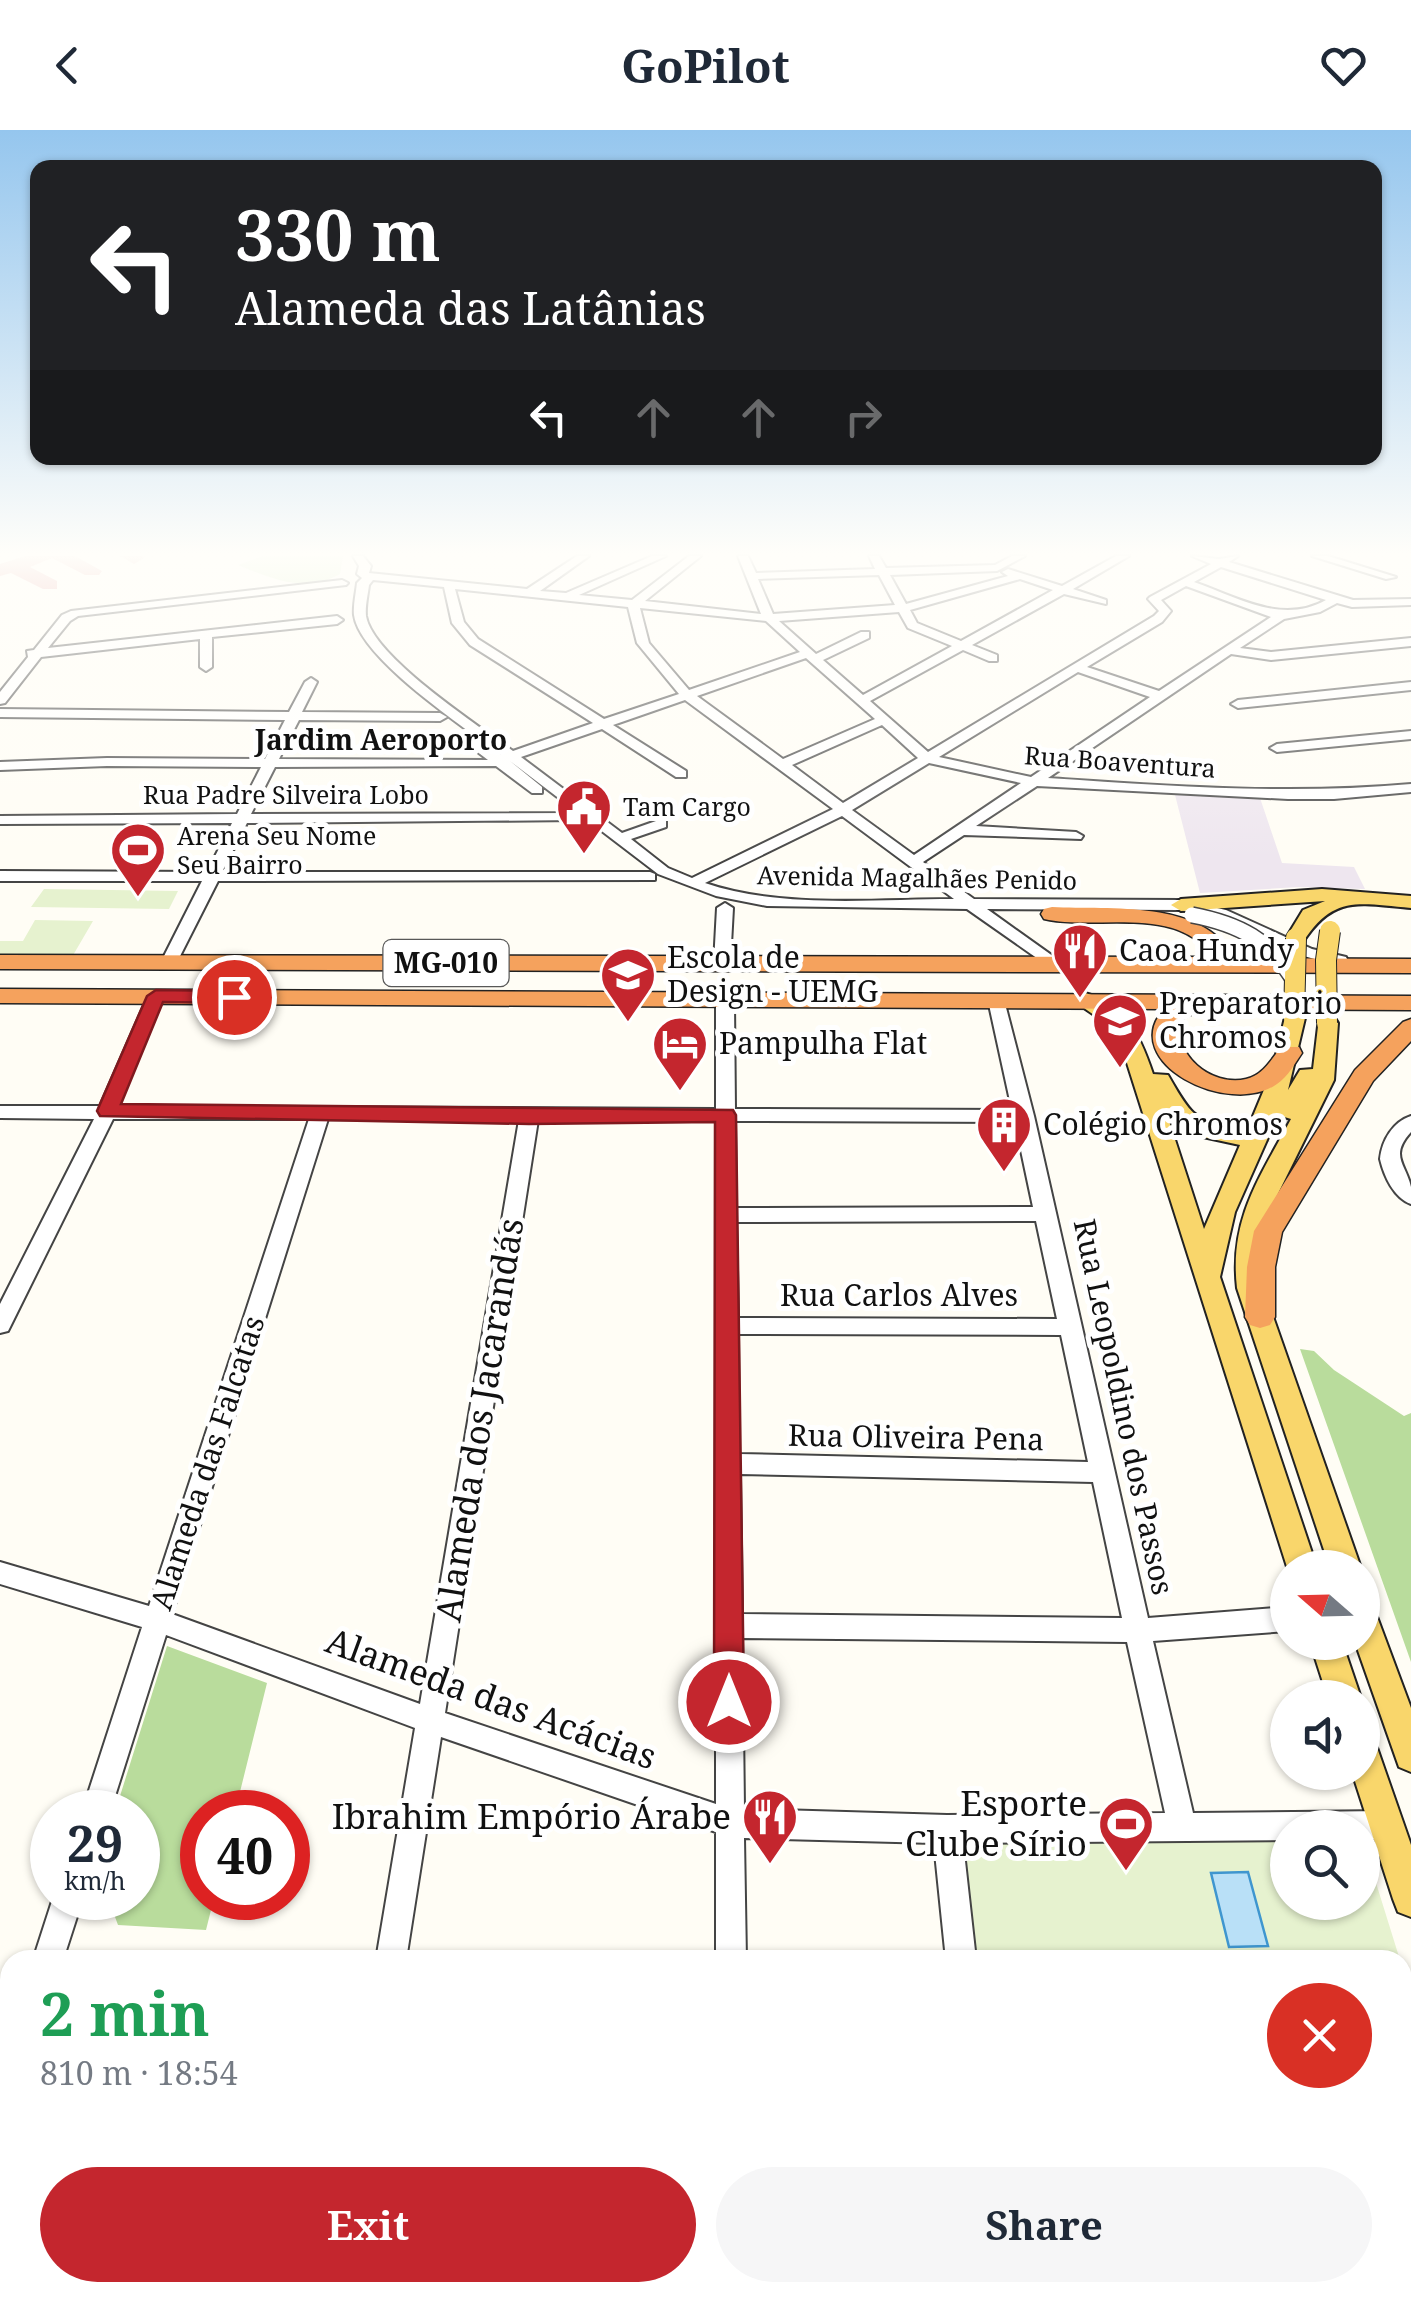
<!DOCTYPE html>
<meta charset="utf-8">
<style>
:root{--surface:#fff;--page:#f6f6f7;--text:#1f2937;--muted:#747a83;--accent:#c4262e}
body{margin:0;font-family:"Noto Serif",serif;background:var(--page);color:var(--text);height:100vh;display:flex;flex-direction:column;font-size:38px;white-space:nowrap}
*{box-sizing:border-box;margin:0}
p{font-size:32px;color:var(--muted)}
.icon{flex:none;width:55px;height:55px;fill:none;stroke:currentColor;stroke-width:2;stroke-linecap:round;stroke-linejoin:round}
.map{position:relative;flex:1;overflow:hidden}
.details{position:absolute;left:0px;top:1820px;width:1412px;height:352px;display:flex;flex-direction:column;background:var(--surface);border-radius:30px 30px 0 0;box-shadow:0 2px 8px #0004}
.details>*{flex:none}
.hud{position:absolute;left:30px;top:30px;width:1352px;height:305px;border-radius:20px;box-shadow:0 2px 8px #0004;background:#202124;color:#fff;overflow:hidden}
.needle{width:65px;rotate:290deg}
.buttons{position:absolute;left:1270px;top:1420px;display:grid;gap:20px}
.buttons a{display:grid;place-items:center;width:110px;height:110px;border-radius:50%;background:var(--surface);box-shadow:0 2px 8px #0004;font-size:50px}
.speed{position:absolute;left:30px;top:1660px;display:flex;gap:20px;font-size:50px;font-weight:700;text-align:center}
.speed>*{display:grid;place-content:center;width:130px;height:130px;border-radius:50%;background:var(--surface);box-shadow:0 2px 8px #0004;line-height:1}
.speed small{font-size:25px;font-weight:400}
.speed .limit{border:15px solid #d22;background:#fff;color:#111}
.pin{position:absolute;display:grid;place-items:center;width:85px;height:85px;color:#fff;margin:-42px;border:5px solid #fff;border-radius:50%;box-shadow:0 2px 10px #0007}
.me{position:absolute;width:110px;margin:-55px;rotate:0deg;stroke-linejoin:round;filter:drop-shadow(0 0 8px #0008)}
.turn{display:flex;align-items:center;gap:35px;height:210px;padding:0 40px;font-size:45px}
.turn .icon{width:130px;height:130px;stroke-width:2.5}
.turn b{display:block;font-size:70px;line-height:85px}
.lanes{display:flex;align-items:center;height:95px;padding:0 40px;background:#0003;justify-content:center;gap:50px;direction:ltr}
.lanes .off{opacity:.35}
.round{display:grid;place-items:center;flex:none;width:105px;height:105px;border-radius:52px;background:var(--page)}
.head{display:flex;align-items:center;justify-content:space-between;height:170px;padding:0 40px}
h1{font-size:60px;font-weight:700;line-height:75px;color:#1e9e55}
.action{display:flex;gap:20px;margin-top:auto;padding:20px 40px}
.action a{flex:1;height:115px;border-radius:60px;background:var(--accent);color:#fff;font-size:40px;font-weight:700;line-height:115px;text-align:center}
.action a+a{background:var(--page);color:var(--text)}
header{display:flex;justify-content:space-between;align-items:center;height:130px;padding:0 40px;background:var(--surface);font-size:45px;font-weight:700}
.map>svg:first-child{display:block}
</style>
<header><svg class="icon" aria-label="back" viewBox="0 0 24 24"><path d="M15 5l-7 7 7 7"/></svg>GoPilot<svg class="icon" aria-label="heart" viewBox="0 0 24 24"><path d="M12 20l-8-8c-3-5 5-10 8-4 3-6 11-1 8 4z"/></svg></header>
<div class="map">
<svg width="1411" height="2172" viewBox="0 0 1411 2172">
<rect width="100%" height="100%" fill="#fffdf5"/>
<!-- industrial -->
<path fill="#eee6ef" d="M 1174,661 L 1259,665 L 1282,733 L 1354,737 L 1365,759 L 1299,757 L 1200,763 Z"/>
<!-- green -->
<path fill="#d5ebbd" d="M 263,426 L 343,426 L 340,444 C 306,464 270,448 238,435 Z"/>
<!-- forest -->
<path fill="#b9dc9c" d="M 1300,1219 L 1314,1221 L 1334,1240 L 1404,1286 L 1411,1283 L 1411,1532 Z
M 167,1516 L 267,1553 L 235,1682 L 202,1682 L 202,1768 L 214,1768 L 206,1800 L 118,1795 L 108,1768 L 138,1768 L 138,1682 L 115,1682 Z"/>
<!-- pitch -->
<path fill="#e6f2cf" d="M 44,759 L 178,761 L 169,779 L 31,777 Z
M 35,790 L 93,791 L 72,827 L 0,827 L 0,811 L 23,811 Z
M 1287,1711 L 1288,1772 L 1362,1772 L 1363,1711 L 1400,1830 L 976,1830 L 961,1713 Z"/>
<!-- water -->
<path fill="#b9e0f7" stroke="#3f96cf" stroke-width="2.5" d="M 1248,1742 L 1268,1816 L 1229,1817 L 1211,1743 Z"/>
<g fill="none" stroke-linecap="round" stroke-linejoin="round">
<!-- taxiway -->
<path fill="#e29292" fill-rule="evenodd" d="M 25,426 L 75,426 L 102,441 L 99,445 L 85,445 L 52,428 L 30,437 L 57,451 L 57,459 L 43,459 L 11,443 L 0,446 L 0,434 Z
M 120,426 L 142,426 L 144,428 L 134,434 Z"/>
<!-- major-tunnel -->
<path stroke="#dbdad3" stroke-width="25" stroke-dasharray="25 12" stroke-linecap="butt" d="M 1242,1007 L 1279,996 L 1287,982"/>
<!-- minor casing -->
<g stroke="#444" stroke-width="4">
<path id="minor" d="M 353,426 L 363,426 L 371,436 L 369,443 L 527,459 L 577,426 L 589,426 L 540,461 L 566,463 L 652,426 L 666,426 L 579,465 L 632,470 L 689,426 L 701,426 L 645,471 L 761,484 L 738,426 L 748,426 L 756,443 L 875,439 L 869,426 L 879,426 L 886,438 L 995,435 L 1012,426 L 1025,426 L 997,441 L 890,445 L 906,474 L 1008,446 L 1002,442 L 1008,439 L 1062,456 L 1116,426 L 1129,426 L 1073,459 L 1106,470 L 1106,474 L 1064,464 L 972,515 L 997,525 L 997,531 L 989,531 L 963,520 L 870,571 L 928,622 L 1154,486 L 1159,481 L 1148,469 L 1150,467 L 1211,434 L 1192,426 L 1219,429 L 1238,426 L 1229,432 L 1353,470 L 1411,469 L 1411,475 L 1352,477 L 1337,473 L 1320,482 L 1284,489 L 1240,518 L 1271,522 L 1411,508 L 1411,516 L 1271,530 L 1231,524 L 1048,648 C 1169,656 1290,665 1411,654 L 1411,662 L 1334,669 L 1288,669 L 1037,656 L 976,696 L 1076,702 L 1083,706 L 1081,709 L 964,705 L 923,732 L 974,769 L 1181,770 L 1226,780 L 1312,819 L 1346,827 L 1348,831 L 1340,836 L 1300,825 L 1215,787 L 1181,780 L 987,779 L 1057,829 L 1057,837 L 1051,838 L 967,779 L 767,776 L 716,766 L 658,744 L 510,631 L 542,657 L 542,663 L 532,663 L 496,636 L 275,637 L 251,684 L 573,683 L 578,684 L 578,690 L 247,693 L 222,742 L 650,742 L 655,744 L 655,750 L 218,751 L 177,832 L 169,837 L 161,832 L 202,751 L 0,751 L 0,741 L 207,742 L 232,693 L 0,694 L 0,686 L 237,684 L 261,637 L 107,636 L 0,640 L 0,632 L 107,628 L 265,629 L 285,590 L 0,587 L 0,579 L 289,582 L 305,552 L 311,548 L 317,552 L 302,582 L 440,583 L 447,587 L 440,591 L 299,590 L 279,629 L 488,630 L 463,611 L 463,605 L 468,604 L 501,625 C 466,598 360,529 354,485 C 353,475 356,463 357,453 L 362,448 L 357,444 L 359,436 ZM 1221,437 L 1326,470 C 1282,495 1237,467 1194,452 ZM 879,445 L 895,475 L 773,484 L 758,449 ZM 1020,449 L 1053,460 L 961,511 L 917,493 L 910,480 ZM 373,450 L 444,457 L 452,493 L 470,515 L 593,593 L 513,621 C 478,595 373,527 366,486 C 365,476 368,464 369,455 ZM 1186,456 L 1271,487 L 1159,561 L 1087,537 L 1162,492 L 1171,481 L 1161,470 ZM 455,459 L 628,477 L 637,513 L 679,564 L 604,589 L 478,509 L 464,492 ZM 640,478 L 766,491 L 800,522 L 689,560 L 649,513 ZM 899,482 L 908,498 L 952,516 L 863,565 L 823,530 L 869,508 L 869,502 L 861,502 L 816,524 L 779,491 ZM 806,528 L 875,589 L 783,629 L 697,566 ZM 1078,542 L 1150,567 L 1031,647 L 939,627 ZM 685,570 L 833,679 L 692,748 L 668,738 L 631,709 L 666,697 L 666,691 L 656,691 L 622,703 L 521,627 L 602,599 L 676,647 L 686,647 L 686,641 L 613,595 ZM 882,595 L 918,628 L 843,673 L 792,635 ZM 929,633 L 1021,653 L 914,725 L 852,680 ZM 842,686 L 954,769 C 875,769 781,779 705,753 Z
M 1312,426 L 1328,426 L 1396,447 L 1386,449 Z
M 342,450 L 348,453 L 346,455 L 78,486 L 70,491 L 48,518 L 337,486 L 343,490 L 337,494 L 212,507 L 212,537 L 206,541 L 200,537 L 200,509 L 41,527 L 5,573 L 0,574 L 0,562 L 28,527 L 27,521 L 34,520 L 62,485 L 71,481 Z
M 1411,552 L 1411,560 L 1238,578 L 1231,574 L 1238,570 Z
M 1411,601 L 1411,609 L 1277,622 L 1270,618 L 1277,614 Z
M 725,773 L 733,778 L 730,833 L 722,838 L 714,833 L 717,778 Z
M 156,861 L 164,866 L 118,976 L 716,979 L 716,872 L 725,867 L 734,872 L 735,979 L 1012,980 L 988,870 L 997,865 L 1003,866 L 1034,986 L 1148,1488 L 1288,1477 L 1288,1501 L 1153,1511 L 1193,1683 L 1387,1681 L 1397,1685 L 1401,1695 L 1397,1705 L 1387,1709 L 1362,1709 L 1362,1698 L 1288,1698 L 1288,1710 L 963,1713 L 976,1830 L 946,1830 L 934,1713 L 744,1708 L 746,1830 L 716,1830 L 716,1702 L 441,1607 L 406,1830 L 376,1830 L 415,1598 L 166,1505 L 110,1682 L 82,1682 L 142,1497 L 0,1454 L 0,1432 L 149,1476 L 309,989 L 113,989 L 11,1195 L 8,1201 L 0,1203 L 0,1174 L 94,989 L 0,988 L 0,976 L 100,976 L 148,866 ZM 328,989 L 519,990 L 420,1574 L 172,1484 ZM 538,990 L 716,991 L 716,1674 L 445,1583 ZM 735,991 L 1015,992 L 1033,1077 L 736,1078 ZM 1036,1091 L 1057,1189 L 738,1188 L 736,1092 ZM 738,1204 L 1061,1205 L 1088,1332 L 739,1324 ZM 740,1344 L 1093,1352 L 1122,1488 L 742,1484 ZM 742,1508 L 1127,1512 L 1165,1683 L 947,1685 L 744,1679 Z
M 1411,986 L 1411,1002 C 1389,1026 1406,1034 1411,1057 C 1411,1062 1411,1068 1411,1074 C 1394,1068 1384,1046 1380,1029 C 1382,1010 1393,992 1411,986 Z
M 53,1768 L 83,1768 L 63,1830 L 33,1830 Z
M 1402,1920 L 1411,1920 L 1411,1952 L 1402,1952 Z
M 10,1929 L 10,1985 L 0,1989 L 0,1933 Z
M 319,2162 L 353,2162 L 351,2172 L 317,2172 Z
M 716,2162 L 750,2162 L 750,2172 L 716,2172 Z
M 981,2162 L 1015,2162 L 1016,2172 L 982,2172 Z
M 1250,2162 L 1284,2162 L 1286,2172 L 1252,2172 Z"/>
</g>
<!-- major casing -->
<g stroke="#222" stroke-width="4">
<path id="major" d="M 1322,759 L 1411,766 L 1411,778 C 1359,774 1334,764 1303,812 L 1296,814 L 1286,808 L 1303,780 L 1325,771 L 1181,781 L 1171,775 L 1181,769 Z
M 1085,863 C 1127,875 1140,906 1153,944 L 1168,945 C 1197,996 1194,985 1246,1003 L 1273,938 L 1286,883 L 1294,881 L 1305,888 L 1288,960 L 1300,940 L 1313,939 L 1319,888 L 1335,888 L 1338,893 L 1334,950 L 1265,1090 L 1260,1119 L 1263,1158 L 1361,1438 L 1330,1438 L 1237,1158 C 1229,1089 1260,1047 1291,989 L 1278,985 L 1235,1082 L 1220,1147 L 1317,1438 L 1288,1440 L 1121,914 C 1109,890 1092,886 1074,870 L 1077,865 ZM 1167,985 L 1189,1004 L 1240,1015 L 1204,1099 Z
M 1362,1472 L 1373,1476 L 1411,1578 L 1411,1642 L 1399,1637 L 1355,1512 L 1362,1512 Z
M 1310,1512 L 1342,1512 L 1361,1568 L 1328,1568 Z
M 1362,1604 L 1374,1609 L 1411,1715 L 1411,1787 L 1398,1782 L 1393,1769 L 1352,1642 L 1362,1642 Z"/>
</g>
<!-- highway casing -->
<g stroke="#222" stroke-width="3">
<path id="highway" d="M 1052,777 C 1111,780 1202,769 1235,828 L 1411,829 L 1411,843 L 0,839 L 0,825 L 1212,827 C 1178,774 1096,801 1044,789 L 1041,784 L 1044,779 Z
M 0,859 L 1411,866 L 1411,880 L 1204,879 L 1182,889 C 1171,924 1211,957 1246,949 C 1263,945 1271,930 1281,917 L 1299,917 L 1302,923 C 1295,933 1288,947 1277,954 C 1229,988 1117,932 1164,879 L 0,873 Z
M 1411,889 L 1411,911 L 1373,951 L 1282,1102 L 1275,1137 L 1275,1187 L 1270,1195 L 1260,1198 L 1250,1195 L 1245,1187 L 1247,1137 L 1254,1101 L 1355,940 L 1403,892 Z"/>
</g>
<!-- minor -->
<use href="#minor" fill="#fff" fill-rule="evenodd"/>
<!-- major -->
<use href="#major" fill="#f9d66b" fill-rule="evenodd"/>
<!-- highway -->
<use href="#highway" fill="#f5a25d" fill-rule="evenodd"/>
<!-- minor-bridge casing -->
<g stroke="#444" stroke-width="18" stroke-linecap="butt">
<path id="minor-bridge" d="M 1192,785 C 1239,794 1270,810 1295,852"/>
</g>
<!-- major-bridge casing -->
<g stroke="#222" stroke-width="22" stroke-linecap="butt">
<path id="major-bridge" d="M 1294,888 L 1296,808
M 1327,893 L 1326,830 L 1330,801"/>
</g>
<!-- minor-bridge -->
<use href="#minor-bridge" stroke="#fff" stroke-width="15"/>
<!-- major-bridge -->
<use href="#major-bridge" stroke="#f9d66b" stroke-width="20"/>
</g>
<!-- sky -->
<linearGradient id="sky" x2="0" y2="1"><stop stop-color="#95c6ee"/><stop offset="0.58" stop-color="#fffefa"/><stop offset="1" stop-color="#fffefa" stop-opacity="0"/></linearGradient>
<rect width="1411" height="730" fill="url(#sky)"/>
<!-- route -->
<path fill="#c4262e" stroke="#7f191e" stroke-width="2.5" d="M 156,860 L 234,861 L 244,867 L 234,873 L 163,872 L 121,974 L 733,980 L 736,985 L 744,1572 L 740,1582 L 729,1586 L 718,1582 L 714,1572 L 715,992 L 529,994 L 100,986 L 97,981 L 147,866 Z"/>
<!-- icons -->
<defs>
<g id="civic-pin" transform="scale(2.875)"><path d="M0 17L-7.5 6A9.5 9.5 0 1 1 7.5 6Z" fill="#c4262e" stroke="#fff"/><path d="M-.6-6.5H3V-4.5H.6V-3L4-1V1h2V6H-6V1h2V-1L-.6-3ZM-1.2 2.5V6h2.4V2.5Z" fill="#fff"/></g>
<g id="stadium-pin" transform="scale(2.875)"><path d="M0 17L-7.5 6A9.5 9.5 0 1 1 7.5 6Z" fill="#c4262e" stroke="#fff"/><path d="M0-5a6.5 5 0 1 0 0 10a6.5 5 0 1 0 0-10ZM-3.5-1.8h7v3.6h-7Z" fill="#fff"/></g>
<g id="restaurant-pin" transform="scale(2.875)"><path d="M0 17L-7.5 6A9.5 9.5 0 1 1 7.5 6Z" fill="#c4262e" stroke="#fff"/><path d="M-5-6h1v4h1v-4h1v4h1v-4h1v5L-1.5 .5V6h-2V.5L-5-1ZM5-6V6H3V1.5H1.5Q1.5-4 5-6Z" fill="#fff"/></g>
<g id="university-pin" transform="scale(2.875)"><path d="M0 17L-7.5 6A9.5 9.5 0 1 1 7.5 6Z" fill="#c4262e" stroke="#fff"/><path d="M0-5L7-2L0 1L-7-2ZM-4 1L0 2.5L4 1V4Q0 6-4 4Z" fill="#fff"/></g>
<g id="school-pin" transform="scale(2.875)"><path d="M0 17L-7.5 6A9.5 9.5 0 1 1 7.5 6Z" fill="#c4262e" stroke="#fff"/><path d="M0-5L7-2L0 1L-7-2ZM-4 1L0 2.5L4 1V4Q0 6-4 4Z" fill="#fff"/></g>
<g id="hotel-pin" transform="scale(2.875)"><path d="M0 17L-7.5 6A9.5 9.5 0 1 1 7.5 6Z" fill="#c4262e" stroke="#fff"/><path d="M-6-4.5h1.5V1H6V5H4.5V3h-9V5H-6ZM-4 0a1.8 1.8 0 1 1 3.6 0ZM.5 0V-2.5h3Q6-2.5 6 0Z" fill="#fff"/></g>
<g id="building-pin" transform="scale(2.875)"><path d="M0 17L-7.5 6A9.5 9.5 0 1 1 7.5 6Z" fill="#c4262e" stroke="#fff"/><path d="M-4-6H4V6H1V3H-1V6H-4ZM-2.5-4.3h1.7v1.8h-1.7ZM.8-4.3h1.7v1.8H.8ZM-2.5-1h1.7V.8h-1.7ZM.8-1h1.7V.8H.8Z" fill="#fff"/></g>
</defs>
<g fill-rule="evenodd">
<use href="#civic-pin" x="584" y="677"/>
<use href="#stadium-pin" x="138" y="720"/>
<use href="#restaurant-pin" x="1080" y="821"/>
<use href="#university-pin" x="628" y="845"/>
<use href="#school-pin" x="1120" y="891"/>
<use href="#hotel-pin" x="680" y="914"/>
<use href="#building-pin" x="1004" y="995"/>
<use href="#restaurant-pin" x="770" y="1687"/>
<use href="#stadium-pin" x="1126" y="1694"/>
</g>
<g text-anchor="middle" stroke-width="10" stroke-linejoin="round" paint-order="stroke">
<!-- far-street labels -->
<g font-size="25" fill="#111" stroke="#fff">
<text transform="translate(1120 632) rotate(4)" y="9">Rua Boaventura</text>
<text x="286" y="674">Rua Padre Silveira Lobo</text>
<text transform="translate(917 748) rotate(1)" y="9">Avenida Magalhães Penido</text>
</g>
<!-- far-poi labels -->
<g font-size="25" fill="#111" stroke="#fff" text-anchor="start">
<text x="623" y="686">Tam Cargo</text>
<text x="177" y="715">Arena Seu Nome<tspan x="177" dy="29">Seu Bairro</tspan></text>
</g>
<!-- far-neighbourhood labels -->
<g font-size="28" font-weight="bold" fill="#111" stroke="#fff">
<text x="381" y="620">Jardim Aeroporto</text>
</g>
<!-- shield labels -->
<rect fill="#fff" stroke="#585858" stroke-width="2.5" x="383.5" y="810" width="125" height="46" rx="8"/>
<g font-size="28" font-weight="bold" fill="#111">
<text x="446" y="843">MG-010</text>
</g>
<!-- poi labels -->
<g font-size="30" fill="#111" stroke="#fff" text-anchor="start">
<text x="1119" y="831">Caoa Hundy</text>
<text x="667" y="838">Escola de<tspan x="667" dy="34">Design - UEMG</tspan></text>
<text x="1159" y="884">Preparatorio<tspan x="1159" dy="34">Chromos</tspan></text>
<text x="719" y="924">Pampulha Flat</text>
<text x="1043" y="1005">Colégio Chromos</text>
</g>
<!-- street labels -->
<g font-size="30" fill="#111" stroke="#fff">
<text x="899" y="1176">Rua Carlos Alves</text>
<text transform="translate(1123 1277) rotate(78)" y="10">Rua Leopoldino dos Passos</text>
<text transform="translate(916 1308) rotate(1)" y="10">Rua Oliveira Pena</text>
<text transform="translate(208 1333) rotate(-72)" y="10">Alameda das Falcatas</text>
</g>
<!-- near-street labels -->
<g font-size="35" fill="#111" stroke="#fff">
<text transform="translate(480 1290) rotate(-81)" y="12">Alameda dos Jacarandás</text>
<text transform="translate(491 1569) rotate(20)" y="12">Alameda das Acácias</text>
</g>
<!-- near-poi labels -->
<g font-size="35" fill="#111" stroke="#fff" text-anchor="end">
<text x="1087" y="1686">Esporte<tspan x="1087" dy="40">Clube Sírio</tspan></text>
<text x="731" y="1699">Ibrahim Empório Árabe</text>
</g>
</g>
</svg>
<div class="buttons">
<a><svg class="needle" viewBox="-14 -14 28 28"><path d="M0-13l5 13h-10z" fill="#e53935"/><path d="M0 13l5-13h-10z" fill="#747a83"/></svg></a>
<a><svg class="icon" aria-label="sound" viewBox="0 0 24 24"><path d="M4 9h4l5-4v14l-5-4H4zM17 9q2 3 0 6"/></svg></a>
<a><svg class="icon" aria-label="search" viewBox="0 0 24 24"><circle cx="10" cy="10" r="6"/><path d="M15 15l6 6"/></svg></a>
</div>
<div class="speed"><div>29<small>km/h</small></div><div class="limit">40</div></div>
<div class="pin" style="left:234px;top:867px;background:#d93025"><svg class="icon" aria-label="arrive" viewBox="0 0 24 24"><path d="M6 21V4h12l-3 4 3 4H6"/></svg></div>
<svg class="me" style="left:729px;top:1572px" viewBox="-20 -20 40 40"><circle r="17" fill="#c4262e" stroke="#fff" stroke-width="3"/><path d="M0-11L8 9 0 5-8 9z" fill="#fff"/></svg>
<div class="hud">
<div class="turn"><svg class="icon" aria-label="left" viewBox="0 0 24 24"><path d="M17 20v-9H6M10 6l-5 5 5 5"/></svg><div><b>330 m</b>Alameda das Latânias</div></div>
<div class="lanes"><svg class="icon" aria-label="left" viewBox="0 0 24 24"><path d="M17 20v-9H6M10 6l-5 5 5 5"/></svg><svg class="icon off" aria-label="ahead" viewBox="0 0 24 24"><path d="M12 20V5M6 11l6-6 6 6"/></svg><svg class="icon off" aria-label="ahead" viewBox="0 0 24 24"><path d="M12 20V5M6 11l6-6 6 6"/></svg><svg class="icon off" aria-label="right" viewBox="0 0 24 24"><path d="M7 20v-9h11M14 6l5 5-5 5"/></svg></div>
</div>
<section class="details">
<div class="head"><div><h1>2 min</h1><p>810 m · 18:54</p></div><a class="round" style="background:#d93025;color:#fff"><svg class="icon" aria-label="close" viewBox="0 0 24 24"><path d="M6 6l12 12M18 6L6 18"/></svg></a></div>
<div class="action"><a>Exit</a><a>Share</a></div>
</section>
</div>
